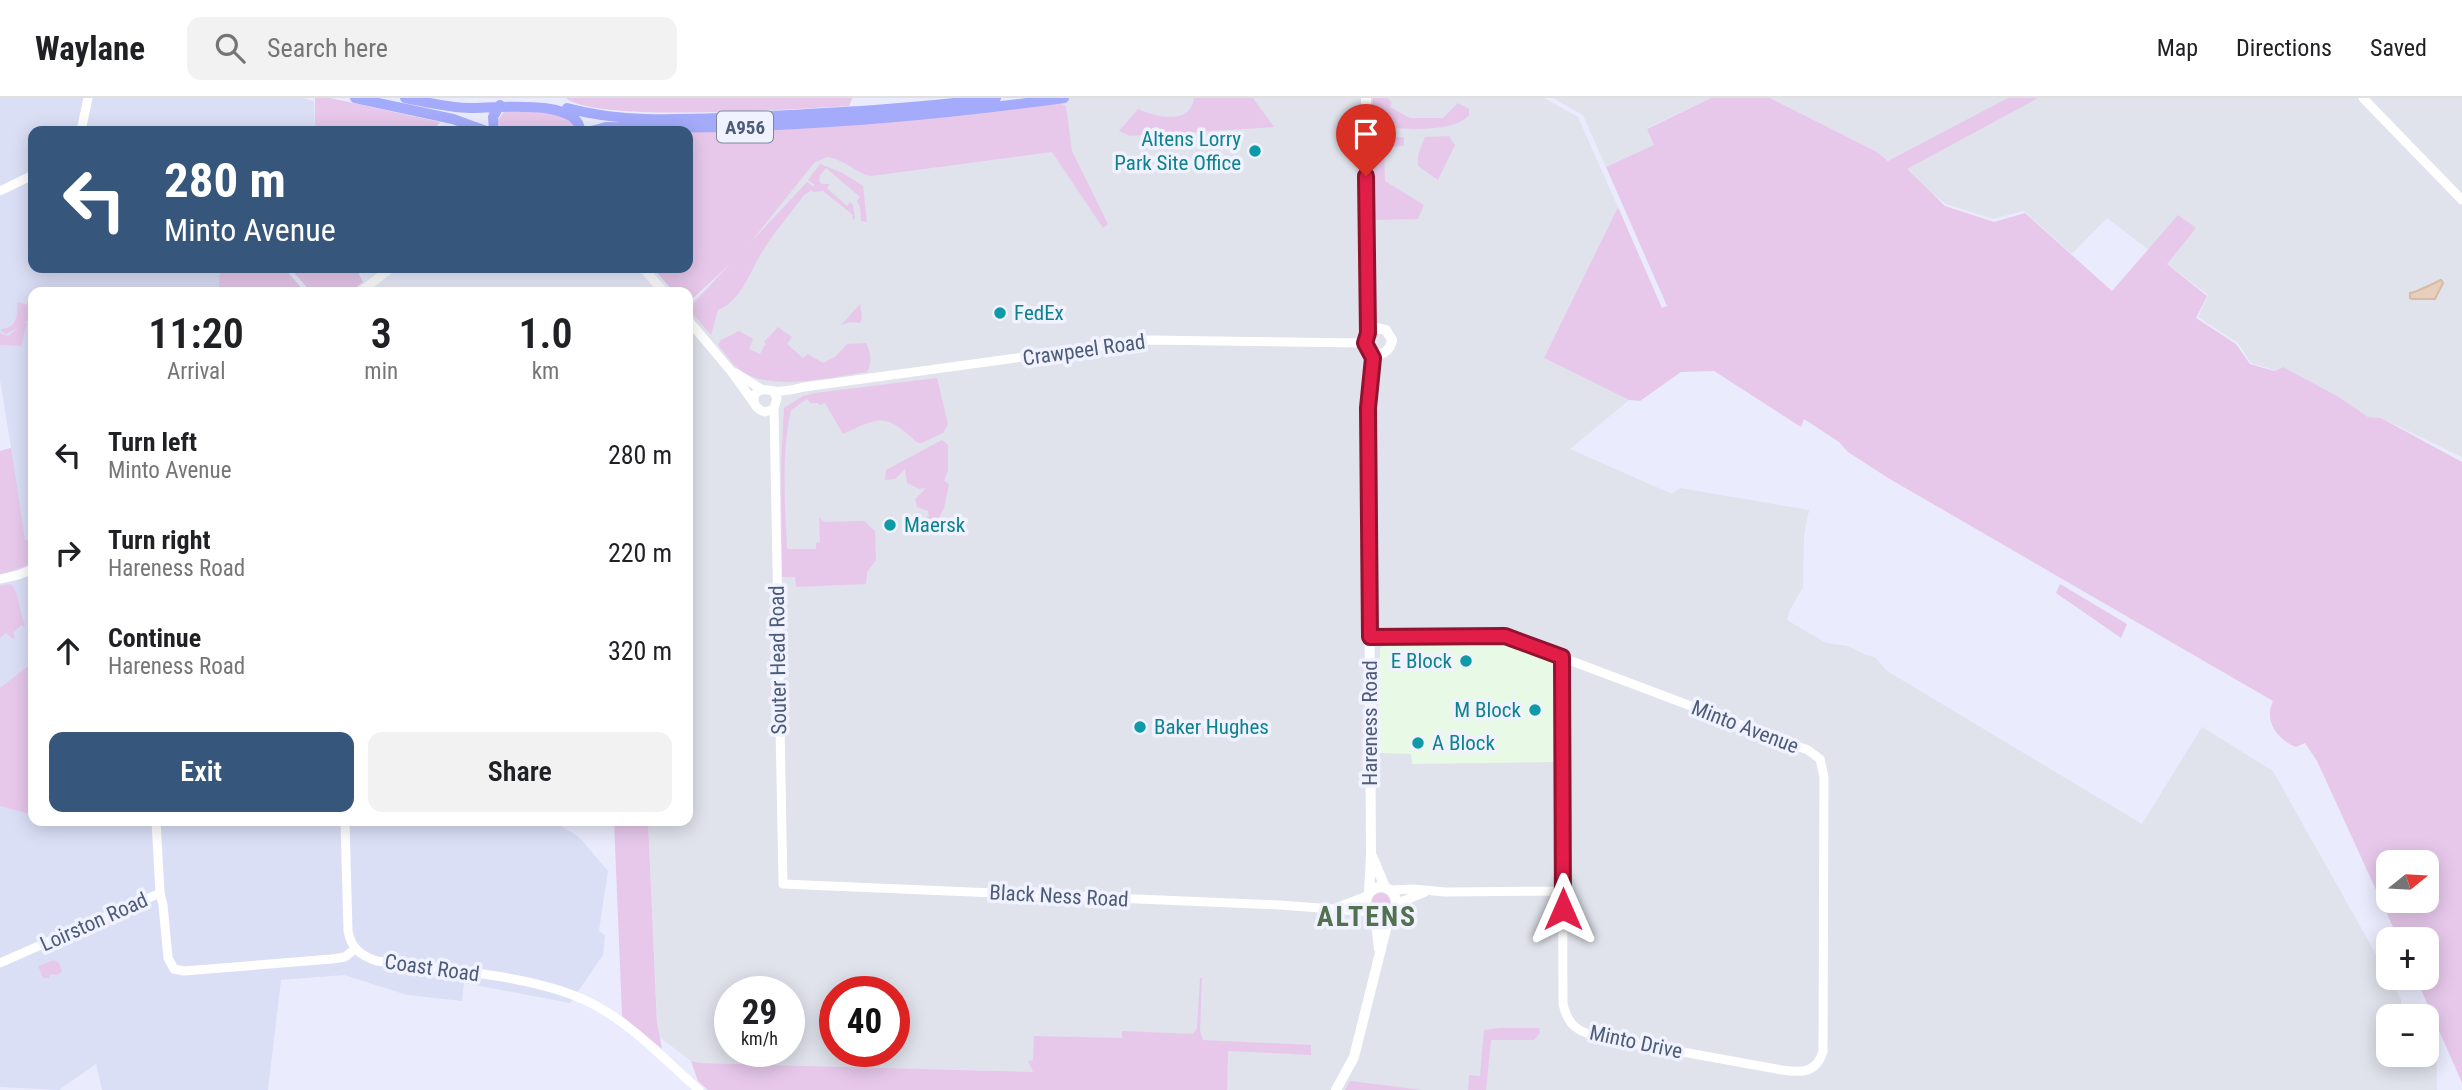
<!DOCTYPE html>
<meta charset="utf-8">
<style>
:root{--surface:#fff;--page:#f2f2f2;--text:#202124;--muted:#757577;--line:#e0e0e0;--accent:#36577b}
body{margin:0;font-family:"Roboto Condensed",sans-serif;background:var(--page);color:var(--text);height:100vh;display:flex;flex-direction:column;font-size:26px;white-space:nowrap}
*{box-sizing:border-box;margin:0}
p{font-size:23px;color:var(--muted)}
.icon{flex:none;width:38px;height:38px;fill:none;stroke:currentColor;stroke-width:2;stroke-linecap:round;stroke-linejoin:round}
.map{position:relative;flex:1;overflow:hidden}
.details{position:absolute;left:28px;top:189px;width:665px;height:539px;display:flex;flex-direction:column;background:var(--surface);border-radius:14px;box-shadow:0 4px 18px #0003}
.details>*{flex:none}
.top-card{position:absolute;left:28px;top:28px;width:665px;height:147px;border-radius:14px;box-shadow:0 4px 18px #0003;background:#36577b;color:#fff;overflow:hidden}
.needle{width:46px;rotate:72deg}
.fabs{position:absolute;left:2376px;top:752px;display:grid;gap:14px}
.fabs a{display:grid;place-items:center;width:63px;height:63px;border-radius:14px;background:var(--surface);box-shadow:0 4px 18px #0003;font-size:35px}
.speed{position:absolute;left:714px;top:878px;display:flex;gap:14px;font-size:35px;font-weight:700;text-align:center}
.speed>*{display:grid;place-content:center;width:91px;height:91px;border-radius:50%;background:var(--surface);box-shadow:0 4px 18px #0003;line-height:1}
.speed small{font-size:18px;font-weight:400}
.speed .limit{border:10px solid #d22;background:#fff;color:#111}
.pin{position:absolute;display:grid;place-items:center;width:60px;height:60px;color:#fff;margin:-72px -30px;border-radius:50% 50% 50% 0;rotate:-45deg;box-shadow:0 0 7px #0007}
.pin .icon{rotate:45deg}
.me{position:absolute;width:77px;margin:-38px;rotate:0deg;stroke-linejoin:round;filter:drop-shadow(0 0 5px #0008)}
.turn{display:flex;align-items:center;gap:24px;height:147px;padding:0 21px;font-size:32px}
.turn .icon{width:91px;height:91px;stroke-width:2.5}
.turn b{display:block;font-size:49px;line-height:60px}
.eta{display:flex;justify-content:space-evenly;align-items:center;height:119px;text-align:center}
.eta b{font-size:42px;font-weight:600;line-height:49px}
.button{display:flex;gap:14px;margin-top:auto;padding:14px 21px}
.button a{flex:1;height:80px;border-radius:14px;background:var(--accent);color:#fff;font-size:28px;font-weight:600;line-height:80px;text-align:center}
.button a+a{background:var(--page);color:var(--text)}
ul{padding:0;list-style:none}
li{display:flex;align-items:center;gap:21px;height:98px;padding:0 21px}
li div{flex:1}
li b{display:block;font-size:26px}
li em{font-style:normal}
header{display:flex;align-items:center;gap:42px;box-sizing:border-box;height:98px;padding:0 35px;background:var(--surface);border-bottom:2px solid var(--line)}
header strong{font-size:33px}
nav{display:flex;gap:38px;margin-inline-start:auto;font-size:24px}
.search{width:490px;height:63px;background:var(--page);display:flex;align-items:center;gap:18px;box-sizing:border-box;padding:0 24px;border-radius:14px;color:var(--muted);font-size:26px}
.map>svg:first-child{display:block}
</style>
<header>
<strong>Waylane</strong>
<div class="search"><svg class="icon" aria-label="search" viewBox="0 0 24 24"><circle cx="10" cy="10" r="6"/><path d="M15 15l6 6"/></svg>Search here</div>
<nav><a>Map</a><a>Directions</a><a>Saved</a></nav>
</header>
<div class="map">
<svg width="2462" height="992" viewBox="0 0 2462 992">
<rect width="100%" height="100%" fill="#eaecfd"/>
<!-- residential -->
<path fill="#dbdff6" d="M 0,0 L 303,0 L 314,3 L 315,33 L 33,33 L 33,170 L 220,170 L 218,194 L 33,194 L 33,723 L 553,723 L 579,739 L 608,773 L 599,833 L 605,837 L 603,857 L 570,905 L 464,885 L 462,903 L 407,897 L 344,877 L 281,882 L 268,992 L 102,992 L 96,966 L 59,992 L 0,989 L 0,353 L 11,350 L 0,282 Z"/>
<!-- industrial -->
<path fill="#e0e2ec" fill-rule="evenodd" d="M 1064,0 L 1544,0 L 1578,19 L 1618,109 L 1544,260 L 1629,302 L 1570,351 L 1672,396 L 1680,390 L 1809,412 L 1804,437 L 1803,489 L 1789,514 L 1787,522 L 1826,545 L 1848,548 L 1866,557 L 1875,559 L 1887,573 L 2142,726 L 2202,629 L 2273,673 L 2401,901 L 2401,919 L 2389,919 L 2389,957 L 2437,959 L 2437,992 L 1036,992 L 1033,974 L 701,965 L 691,963 L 658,938 L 648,723 L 688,723 L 688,208 L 735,160 L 828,47 ZM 730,894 L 789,894 L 789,954 L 730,954 ZM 835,894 L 894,894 L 894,954 L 835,954 Z
M 1553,0 L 1711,0 L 1647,30 L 1655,47 L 1606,69 L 1583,17 Z
M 1770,0 L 2462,0 L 2462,359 L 2381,320 L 2368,319 L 2339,299 L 2283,269 L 2274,272 L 2251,265 L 2238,245 L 2198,219 L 2208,197 L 2107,120 L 2072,156 L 2024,113 L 1993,121 L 1946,106 L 1877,54 Z
M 352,29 L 443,32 L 444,33 L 355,33 Z"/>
<!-- education -->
<path fill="#e8f9e6" d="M 1491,541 L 1526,551 L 1544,553 L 1554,559 L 1555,664 L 1412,666 L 1411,656 L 1377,655 L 1380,550 L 1386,547 Z"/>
<!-- green -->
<path fill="#e7c8eb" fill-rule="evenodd" d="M 315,0 L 330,0 L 440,24 L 434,32 L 353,29 L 355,33 L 315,33 Z
M 566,0 L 852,0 L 852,1 L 849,8 C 799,11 593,25 566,0 Z
M 1194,0 L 1253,0 L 1274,29 L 1130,38 L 1119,33 L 1138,11 C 1156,19 1190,28 1194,0 Z
M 1373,0 L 1387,0 L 1392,4 L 1390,9 L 1410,20 L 1443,20 L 1458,5 L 1469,11 L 1469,17 C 1453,36 1403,30 1379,30 L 1373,26 Z
M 1711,0 L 1770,0 L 1877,54 L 1888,63 L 2008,0 L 2038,0 L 1907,71 L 1945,108 L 1994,124 L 2025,115 L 2112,193 L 2178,117 L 2196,130 L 2167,166 L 2207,198 L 2196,220 L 2236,246 L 2250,266 L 2274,273 L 2283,269 L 2339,299 L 2368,319 L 2381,320 L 2462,364 L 2462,985 L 2416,880 L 2427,880 L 2427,842 L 2399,842 L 2317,663 L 2305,645 L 2296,649 C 2276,641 2264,622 2273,603 L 1888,380 L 1848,354 L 1839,344 L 1804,321 L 1801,329 L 1714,273 L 1681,274 L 1640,303 L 1629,302 L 1544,260 L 1618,109 L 1662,210 L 1667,208 L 1606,69 L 1654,47 L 1647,31 ZM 2389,765 L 2427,765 L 2427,803 L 2389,803 Z
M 1059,5 L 1066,8 L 1072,53 L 1108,126 L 1103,130 L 1052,54 L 871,78 C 857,76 844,61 827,59 L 814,65 L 750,145 L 807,84 L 814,89 L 814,86 L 808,82 L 820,66 L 843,75 L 863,88 L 867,124 L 861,123 L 860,109 L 857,103 L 860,99 L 826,70 L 820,77 L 819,83 L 822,86 L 830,86 L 827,90 L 847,108 L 850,104 L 853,107 L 855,120 L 852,122 L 853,117 L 823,93 L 813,94 L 812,92 L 804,97 C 791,115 776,132 764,151 C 751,170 742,203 718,212 L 711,237 L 692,215 L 694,205 L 731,165 L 688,205 L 688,194 L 674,194 L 653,170 L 688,170 L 688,33 Z
M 505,12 L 565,15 L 575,29 L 574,33 L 501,33 L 498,22 Z
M 1449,38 L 1455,47 L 1438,82 L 1418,68 L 1418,57 L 1425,39 Z
M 1404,39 L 1404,48 L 1384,49 L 1385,83 L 1424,107 L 1418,121 L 1374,122 L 1373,46 L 1378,40 Z
M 220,170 L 284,170 L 305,194 L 218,194 Z
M 290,170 L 356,170 L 363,184 L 350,194 L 311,194 Z
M 17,204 L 33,208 L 29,222 L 25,224 L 27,226 L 21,248 L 0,247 L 0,235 L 8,238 L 19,229 L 6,236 L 1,233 L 1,231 C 17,229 18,219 17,204 Z
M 860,206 L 862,220 L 860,225 L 850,224 L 841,227 Z
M 778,229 L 792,239 L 787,246 L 803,260 L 808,256 L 823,265 L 836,258 L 847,246 L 866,245 C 871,254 872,266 867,274 C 831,279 777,293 744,275 C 734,269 726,256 718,247 L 721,242 L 739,233 L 753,241 L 749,251 L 760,256 L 765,247 L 767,247 L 764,244 Z
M 937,280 L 948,326 L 943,335 L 921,345 L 918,345 C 885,315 881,318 843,336 L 825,305 L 820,307 L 818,305 L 810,305 L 807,301 L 791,312 C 781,357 785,405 787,451 L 816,451 L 816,445 L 820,444 L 819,419 L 824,424 L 864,423 L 875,433 L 876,462 L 867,474 L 866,486 L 796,489 L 795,479 L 782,479 L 781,369 L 784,310 L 803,298 L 815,295 Z
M 942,342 L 948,347 L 948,372 L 944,383 L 949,386 L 944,410 L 935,427 L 928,428 L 925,424 L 926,419 L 929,418 L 928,413 L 917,409 L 915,401 L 926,390 L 919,391 L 907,385 L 905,371 L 895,381 L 885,382 L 886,372 Z
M 11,350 L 25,442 L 33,441 L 33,465 L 0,477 L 0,353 Z
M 10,486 C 21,495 18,514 25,526 L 24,529 L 21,527 L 13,535 L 15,538 L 13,541 L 6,535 L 0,540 L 0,488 Z
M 2060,486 L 2127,526 L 2121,540 L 2056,495 Z
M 33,564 L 33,717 L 0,708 L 0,590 Z
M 614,723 L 648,723 L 657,925 L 662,951 L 622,918 Z
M1372 804a9 9 0 1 1 18 0a9 9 0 1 1-18 0Z
M 54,862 L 59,865 L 62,874 L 56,877 L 50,876 L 49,880 L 43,880 L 38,868 Z
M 1200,880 L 1202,880 L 1200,933 L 1203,942 L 1311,947 L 1311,957 L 1228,953 L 1227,992 L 708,992 L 698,983 L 691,963 L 701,965 L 1033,974 L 1028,963 L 1033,962 L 1034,938 L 1122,940 L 1122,933 L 1193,936 L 1197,930 Z
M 1500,930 L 1539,930 L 1540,935 L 1534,942 L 1491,942 L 1486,992 L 1468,992 L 1469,977 L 1480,978 L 1484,932 Z
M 1350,983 L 1423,992 L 1345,992 Z"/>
<!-- water -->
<path fill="#e7cfbe" stroke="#d9bba4" stroke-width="2" d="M 2441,182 L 2443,185 L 2435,201 L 2412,201 L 2410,200 L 2410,195 C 2415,195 2434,185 2441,182 Z"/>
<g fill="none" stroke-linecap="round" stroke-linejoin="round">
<!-- tertiary -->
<path stroke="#fff" stroke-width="9" d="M 2363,0 L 2462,102
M 81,33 L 88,0
M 0,93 L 33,77
M 643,170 L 664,194
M 360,194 L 391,170
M 688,222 L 731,273 L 754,305
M 736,275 L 761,291
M 773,293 L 777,300 L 774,311 L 765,314 C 759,312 754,309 754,302 C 754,288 768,292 775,293 C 784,294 795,291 804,289 L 1148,242 L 1365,245
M 774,311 L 783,786 L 1280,807 L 1371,814
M 0,481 L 18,477 L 33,471
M 1370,539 L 1505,538 L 1808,652 L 1820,661 L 1824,679 L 1823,953 C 1817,975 1802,975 1782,972 L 1600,939 C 1578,934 1568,928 1563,906 L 1562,559
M 156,723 L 160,795 L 163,807 L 168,860 L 174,871 L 184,873 L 332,861 L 345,859 L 355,851
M 345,723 L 348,833 C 351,850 361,858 377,863 C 441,872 534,876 591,905 C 632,926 665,962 699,992
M 1390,792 L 1413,791 L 1445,794 L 1563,793
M 1396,806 L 1425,794
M 1336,810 L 1367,798
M 0,865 L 160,795"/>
<!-- secondary -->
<path stroke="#fff" stroke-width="10" d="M 1366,0 L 1368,235 L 1365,245 C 1371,261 1389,259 1392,242 L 1386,232 L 1376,230 L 1368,235
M 1372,758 L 1385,789
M1366 804a15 15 0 1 1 30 0a15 15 0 1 1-30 0Z
M 1369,795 L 1371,756 L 1368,310 L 1373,260 L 1370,254
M 1375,817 L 1379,851
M 1336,992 L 1354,959 L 1390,815"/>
<!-- primary -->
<path stroke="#a4abfa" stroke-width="10" d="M 355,0 L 453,21 L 486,33
M 405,0 C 426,4 448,10 470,10 C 497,10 579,0 580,33
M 567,10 C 625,26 687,21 747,19 C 830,15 913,11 996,0
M 494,33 L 493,19 L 500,7
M 591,33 L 606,29 C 760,33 912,21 1064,0"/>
</g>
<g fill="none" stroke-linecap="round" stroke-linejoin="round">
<!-- route casing -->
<g stroke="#92132f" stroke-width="18">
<path id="route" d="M 1366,78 L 1368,235 L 1365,245 L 1373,260 L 1368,310 L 1370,539 L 1505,538 L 1562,559 L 1563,811"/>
</g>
<!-- route -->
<use href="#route" stroke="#e11d48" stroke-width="12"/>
</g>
<!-- markers -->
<g fill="#0f9aa8" stroke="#f1f2ff" stroke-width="2.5">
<circle cx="1255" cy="53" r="7"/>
<circle cx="1000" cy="215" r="7"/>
<circle cx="890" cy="427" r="7"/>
<circle cx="1466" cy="563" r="7"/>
<circle cx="1535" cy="612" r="7"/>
<circle cx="1140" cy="629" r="7"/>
<circle cx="1418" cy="645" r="7"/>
</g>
<g text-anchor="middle" stroke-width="7" stroke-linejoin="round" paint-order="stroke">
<!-- shield labels -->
<rect fill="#f1f2ff" stroke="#7e89a0" stroke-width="2" x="717" y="13.5" width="56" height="31" rx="5"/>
<g font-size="19" font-weight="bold" fill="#4d5c78">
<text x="745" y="36">A956</text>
</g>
<!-- culture labels -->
<g font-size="21" fill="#0d838f" stroke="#f1f2ff" text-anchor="start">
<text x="1241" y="48" text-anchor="end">Altens Lorry<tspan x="1241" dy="24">Park Site Office</tspan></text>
<text x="1014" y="222">FedEx</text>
<text x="904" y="434">Maersk</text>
<text x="1452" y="570" text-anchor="end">E Block</text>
<text x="1521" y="619" text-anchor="end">M Block</text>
<text x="1154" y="636">Baker Hughes</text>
<text x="1432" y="652">A Block</text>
</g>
<!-- street labels -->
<g font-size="21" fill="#4d5c78" stroke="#f1f2ff">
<text transform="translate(1084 252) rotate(-8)" y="7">Crawpeel Road</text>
<text transform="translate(778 562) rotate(-91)" y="7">Souter Head Road</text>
<text transform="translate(1370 625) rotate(-90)" y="7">Hareness Road</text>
<text transform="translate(1745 629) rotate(21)" y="7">Minto Avenue</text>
<text transform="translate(1059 798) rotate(3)" y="7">Black Ness Road</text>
<text transform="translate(94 824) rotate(-24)" y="7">Loirston Road</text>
<text transform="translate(432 870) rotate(8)" y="7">Coast Road</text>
<text transform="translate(1636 944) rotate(12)" y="7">Minto Drive</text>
</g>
<!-- district labels -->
<g font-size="28" font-weight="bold" letter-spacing="2" fill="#51714f" stroke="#f1f2ff">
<text x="1367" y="828">ALTENS</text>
</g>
</g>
</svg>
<div class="fabs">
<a><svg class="needle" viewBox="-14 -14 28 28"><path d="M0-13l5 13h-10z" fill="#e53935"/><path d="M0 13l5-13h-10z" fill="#757577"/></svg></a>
<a>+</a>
<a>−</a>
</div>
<div class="speed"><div>29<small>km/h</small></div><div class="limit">40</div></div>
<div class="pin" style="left:1366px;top:78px;background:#d93025"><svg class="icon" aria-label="arrive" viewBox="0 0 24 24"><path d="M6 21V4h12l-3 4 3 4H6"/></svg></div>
<svg class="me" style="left:1563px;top:811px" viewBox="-20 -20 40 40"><path d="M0-17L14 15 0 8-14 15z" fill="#e11d48" stroke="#fff" stroke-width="4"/></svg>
<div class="top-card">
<div class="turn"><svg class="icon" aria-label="left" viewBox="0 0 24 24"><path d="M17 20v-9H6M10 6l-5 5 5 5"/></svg><div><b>280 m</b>Minto Avenue</div></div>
</div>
<section class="details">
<div class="eta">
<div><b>11:20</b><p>Arrival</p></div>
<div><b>3</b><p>min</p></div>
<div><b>1.0</b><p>km</p></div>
</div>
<ul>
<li><svg class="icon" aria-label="left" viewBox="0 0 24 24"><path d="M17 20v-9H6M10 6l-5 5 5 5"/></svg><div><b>Turn left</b><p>Minto Avenue</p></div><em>280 m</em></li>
<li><svg class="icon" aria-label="right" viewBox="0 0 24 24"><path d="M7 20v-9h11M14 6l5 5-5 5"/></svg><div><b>Turn right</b><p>Hareness Road</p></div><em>220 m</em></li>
<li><svg class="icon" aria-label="ahead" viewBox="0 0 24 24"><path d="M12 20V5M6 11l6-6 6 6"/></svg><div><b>Continue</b><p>Hareness Road</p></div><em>320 m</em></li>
</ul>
<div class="button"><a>Exit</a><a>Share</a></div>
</section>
</div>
